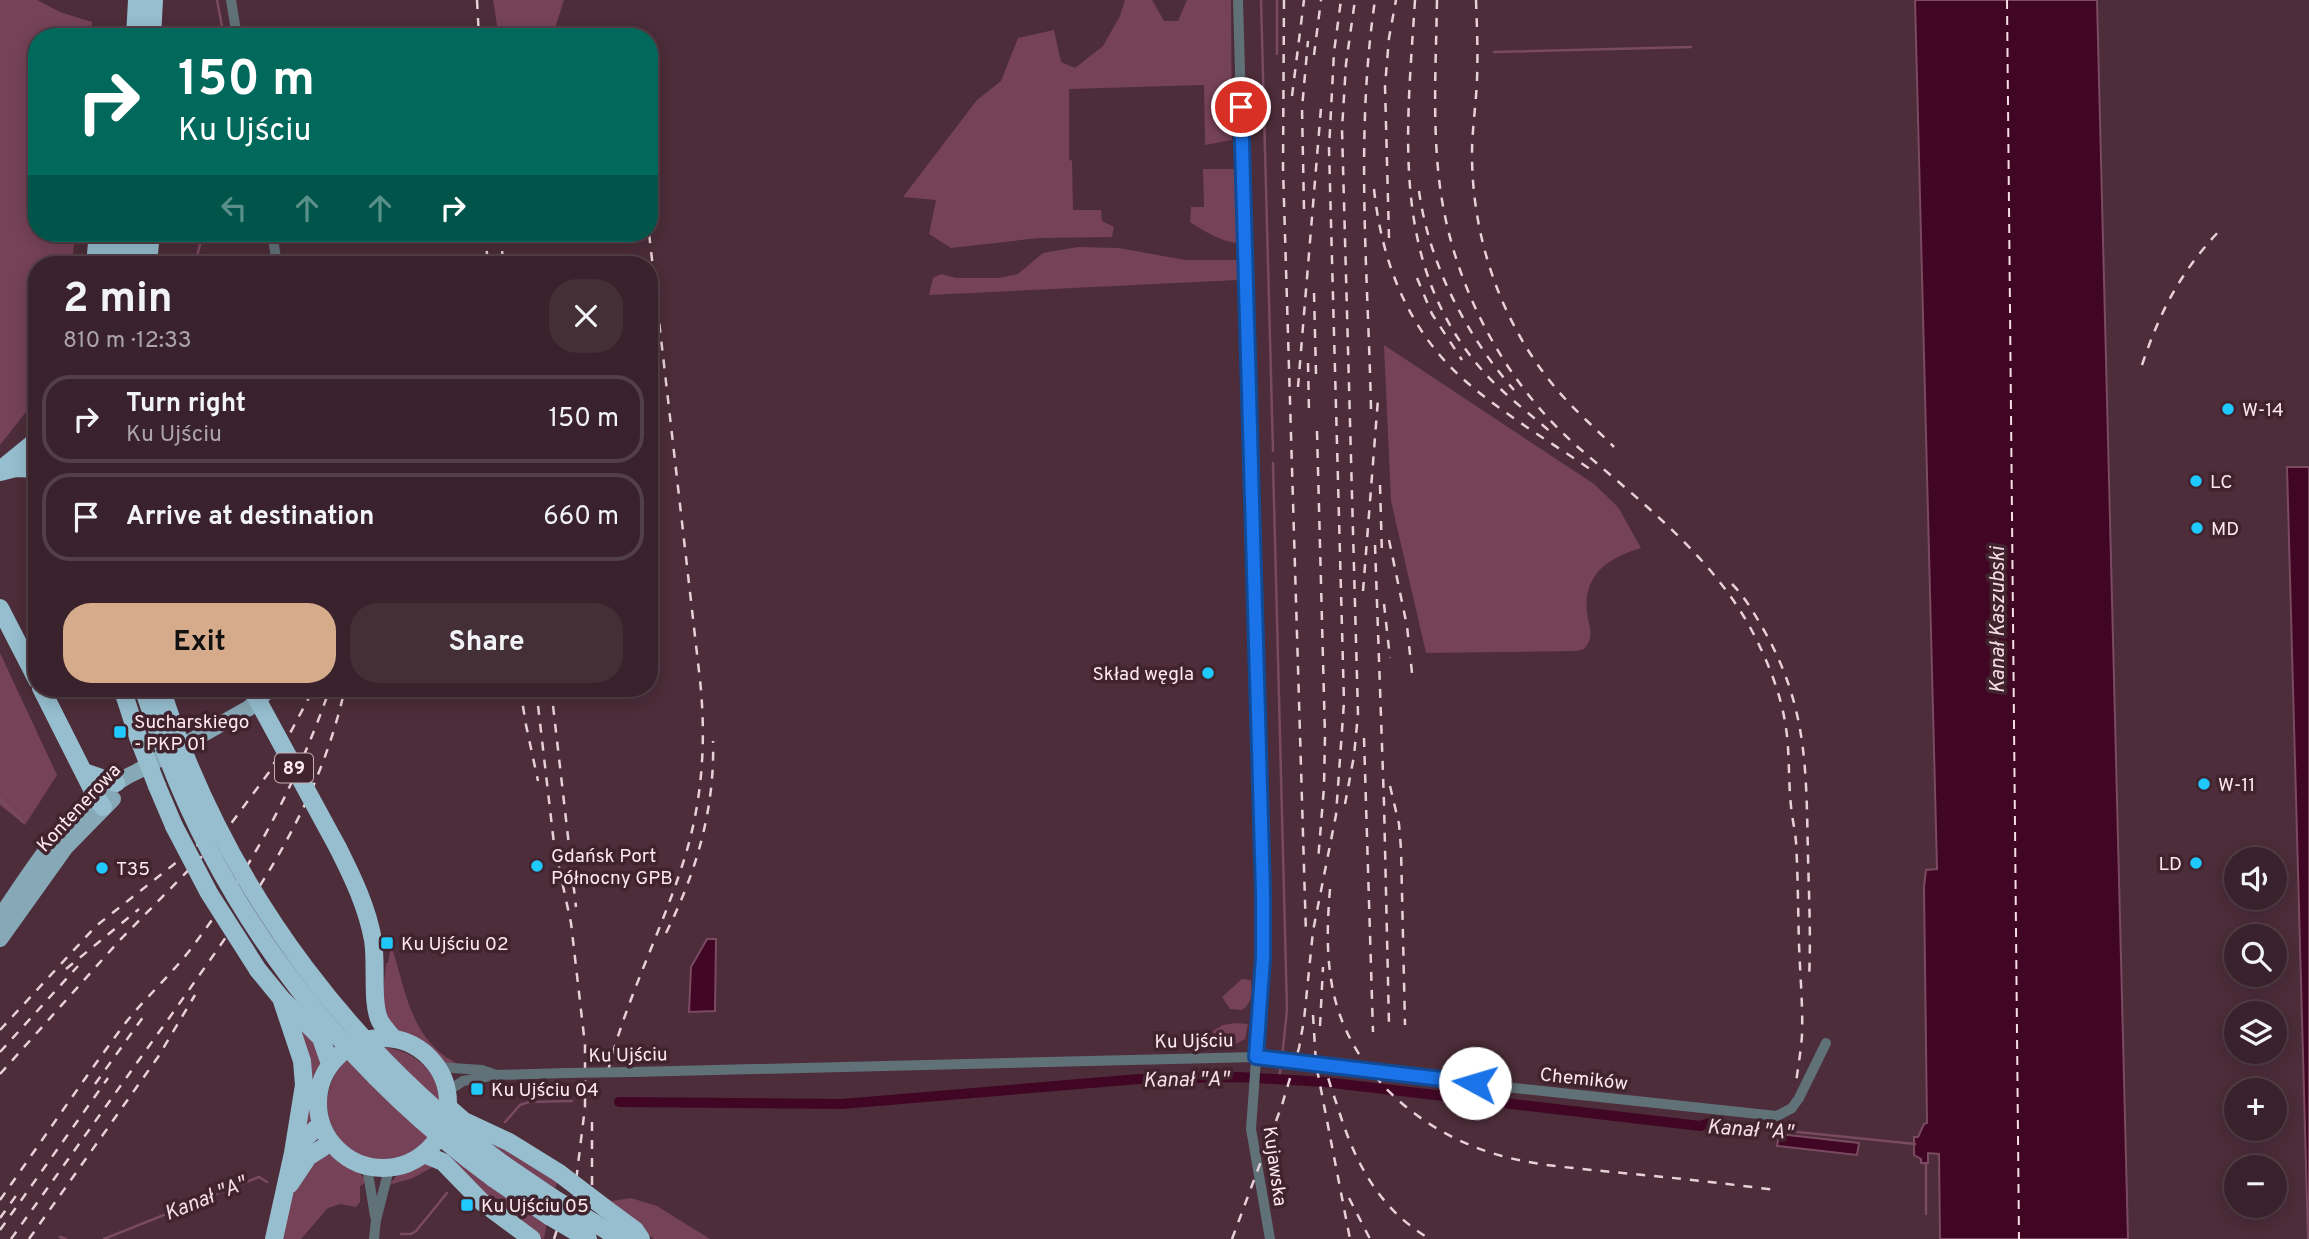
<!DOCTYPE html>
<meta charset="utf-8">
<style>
:root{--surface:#39222b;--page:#442f37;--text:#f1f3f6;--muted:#aba4a9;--line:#533f47;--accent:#d6ab8b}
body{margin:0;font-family:Overpass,sans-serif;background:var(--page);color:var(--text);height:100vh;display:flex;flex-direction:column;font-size:26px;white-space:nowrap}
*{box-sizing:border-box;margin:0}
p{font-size:23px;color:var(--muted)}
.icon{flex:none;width:38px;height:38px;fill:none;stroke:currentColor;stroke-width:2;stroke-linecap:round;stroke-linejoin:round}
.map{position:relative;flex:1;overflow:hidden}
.side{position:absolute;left:28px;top:256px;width:630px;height:441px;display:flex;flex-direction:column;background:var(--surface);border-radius:28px;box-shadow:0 4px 18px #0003,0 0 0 2px var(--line)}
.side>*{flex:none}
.guide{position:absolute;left:28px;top:28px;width:630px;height:214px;border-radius:28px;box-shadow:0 4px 18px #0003,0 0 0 2px var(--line);background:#00695c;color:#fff;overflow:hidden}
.controls{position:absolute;left:2224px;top:847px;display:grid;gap:14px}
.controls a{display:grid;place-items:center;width:63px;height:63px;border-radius:50%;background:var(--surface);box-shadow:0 4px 18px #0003,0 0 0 2px var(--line);font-size:35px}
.pin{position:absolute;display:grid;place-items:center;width:60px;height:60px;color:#fff;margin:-30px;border:4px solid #fff;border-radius:50%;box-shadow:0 2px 7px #0007}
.me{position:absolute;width:77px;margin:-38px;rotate:276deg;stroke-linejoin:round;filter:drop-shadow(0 0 5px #0008)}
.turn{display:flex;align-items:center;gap:24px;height:147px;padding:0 35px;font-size:32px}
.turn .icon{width:91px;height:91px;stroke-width:2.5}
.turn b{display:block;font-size:49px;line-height:60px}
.lanes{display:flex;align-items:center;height:66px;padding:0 35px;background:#0003;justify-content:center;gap:35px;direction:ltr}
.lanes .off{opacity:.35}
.round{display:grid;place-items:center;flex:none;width:74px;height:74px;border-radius:28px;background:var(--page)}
.headline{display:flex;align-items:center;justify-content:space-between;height:119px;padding:0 35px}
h1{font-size:42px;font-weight:700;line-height:52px}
.primary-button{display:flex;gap:14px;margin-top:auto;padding:14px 35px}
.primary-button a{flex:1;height:80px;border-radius:28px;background:var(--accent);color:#111;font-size:28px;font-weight:700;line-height:80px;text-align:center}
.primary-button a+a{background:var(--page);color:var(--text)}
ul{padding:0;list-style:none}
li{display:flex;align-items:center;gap:21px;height:88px;margin:0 14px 10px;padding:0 21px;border:4px solid var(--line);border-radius:28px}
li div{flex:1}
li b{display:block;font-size:26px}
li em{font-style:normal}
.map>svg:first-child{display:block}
</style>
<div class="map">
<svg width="2309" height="1239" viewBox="0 0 2309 1239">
<rect width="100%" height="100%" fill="#4c2d39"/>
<!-- green -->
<path fill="#764257" d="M 0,0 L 37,0 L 60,12 L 92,22 L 90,37 L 37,37 L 37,233 L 75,233 L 72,264 L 37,264 L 37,398 L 0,445 Z
M 493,0 L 564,0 L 552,37 L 499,37 Z
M 1125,0 L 1152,0 L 1164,21 L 1178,21 L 1187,0 L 1231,0 L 1232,140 L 1205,145 L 1204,85 L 1069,89 L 1069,159 L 1072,161 L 1073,210 L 1101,210 L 1102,221 L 1114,227 L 1112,237 L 1039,238 L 951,248 L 929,234 L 936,200 L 903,197 L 977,100 L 1001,81 L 1018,38 L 1054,30 L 1061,62 L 1075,68 L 1103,46 L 1120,16 Z
M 1203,169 L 1235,169 L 1237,243 C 1219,241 1206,232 1190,222 L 1191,207 L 1204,207 Z
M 1078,247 L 1119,248 L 1185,260 L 1238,260 L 1238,280 L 929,295 L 933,278 L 941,274 L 956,278 L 998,278 L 1018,274 L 1043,253 Z
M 1384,345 L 1594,484 L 1618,507 L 1641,548 C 1608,558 1583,574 1587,613 C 1589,627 1595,637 1584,649 L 1576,651 L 1426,653 L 1391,501 Z
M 0,653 L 57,775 L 25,825 L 0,805 Z
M 390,951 L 393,951 C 407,996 412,1041 458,1064 C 443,1067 436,1054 426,1046 C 419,1040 410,1038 402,1033 C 376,1020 384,987 386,963 L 388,963 Z
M 1242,979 L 1251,980 C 1252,992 1253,1003 1242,1010 L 1230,1009 L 1222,997 Z
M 292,1016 L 316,1041 L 321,1064 L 312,1094 L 312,1117 L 307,1132 Z
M 1236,1023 L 1248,1024 L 1245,1039 L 1234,1045 L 1212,1044 L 1213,1031 L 1223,1025 Z
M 379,1047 C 411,1048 440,1070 440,1105 Z
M 347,1059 L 429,1138 C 370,1198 289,1119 347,1059 Z
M 480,1138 L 493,1141 L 558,1179 L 555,1190 Z
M 327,1154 C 340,1159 360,1170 367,1182 L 360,1186 L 360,1202 L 356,1207 L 340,1204 L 328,1208 L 301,1239 L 280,1239 L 292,1191 L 302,1168 Z
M 452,1156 L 547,1223 L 544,1239 L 524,1228 L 450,1162 Z
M 425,1164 L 438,1164 L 413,1178 L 389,1185 L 397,1175 Z
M 631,1198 L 657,1206 L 710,1239 L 654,1239 L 605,1202 Z"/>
<!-- water -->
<path fill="#410624" stroke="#7a4a61" stroke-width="2" d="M 1915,0 L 2097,0 L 2128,1239 L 1940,1239 L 1939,1154 L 1928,1153 L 1928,1163 L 1921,1163 L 1921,1159 L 1914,1155 L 1914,1137 L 1918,1137 L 1924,1124 L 1927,1123 L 1924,887 L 1926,870 L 1937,869 Z
M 2287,467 L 2309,467 L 2309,1239 L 2308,1239 Z
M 707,939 L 716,939 L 715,1011 L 689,1012 L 691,967 Z
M 1779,1134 L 1859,1143 L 1857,1155 L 1777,1146 Z"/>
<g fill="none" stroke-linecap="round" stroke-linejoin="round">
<!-- stream -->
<path stroke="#7a4a61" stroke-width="2.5" d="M 217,0 L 224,37
M 1261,0 L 1273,451
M 1494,52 L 1691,47
M 1277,54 L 1277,0
M 195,264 L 203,233
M 1273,463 L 1287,1010 L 1282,1058
M 0,799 L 23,822
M 1279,1078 L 1281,1065
M 1479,1116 L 1480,1100
M 505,1122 L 520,1105 L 529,1102 L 572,1101
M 1709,1123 L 1915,1144
M 1926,1163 L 1926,1214
M 401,1234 L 411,1234 L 416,1231 L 447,1193
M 60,1237 L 66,1239
M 104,1239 L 259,1177 L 267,1182"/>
<!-- canal -->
<path stroke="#410624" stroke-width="10" d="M 619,1102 L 842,1104 L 1139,1079 L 1238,1077 L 1324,1082 L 1700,1126 L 1709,1123"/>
<!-- ferry -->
<path stroke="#f5dde5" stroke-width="2" stroke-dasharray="9 7" stroke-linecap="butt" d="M 2007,0 L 2019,1239"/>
<!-- street -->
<path stroke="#617178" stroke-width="10" d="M 231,0 L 237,37
M 1238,0 L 1263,893 L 1263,963 L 1251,1129 L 1270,1239
M 272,233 L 277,264
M 438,1067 L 482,1070 L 496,1075
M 633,1072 L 1256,1057 L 1448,1081 L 1777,1116 L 1792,1108 L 1799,1098 L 1826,1043
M 448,1091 L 463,1081 L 496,1075 L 566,1073
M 367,1167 L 375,1216
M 374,1239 L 376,1220 L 389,1169"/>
<!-- primary -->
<path stroke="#87a8b6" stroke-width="16" d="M 0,917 C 31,872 54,832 97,798 C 111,787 122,778 138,771 L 249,708 L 271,688
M 0,939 L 65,848 L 113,799"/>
<!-- highway -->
<path stroke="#96becf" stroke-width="18" d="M 135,37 L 137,0
M 152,37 L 154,0
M 95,264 L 98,233
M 113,264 L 116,233
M 130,264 L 134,233
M 148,264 L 151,233
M 0,470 L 37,440
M 0,472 L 16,468 L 37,469
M 0,608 L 37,680
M 41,688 L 97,799 L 103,807
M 122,688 L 138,737
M 143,688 L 157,729
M 161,688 L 173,724
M 84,772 L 116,783
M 157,786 L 174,826
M 338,848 C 353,878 367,907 373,940 C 377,963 371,1003 380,1021 C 384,1028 389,1033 394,1039
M 258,970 L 281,998 L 321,1038 L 330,1064
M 281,998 L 302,1061 L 304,1085 L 293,1153
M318 1103a65 65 0 1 1 130 0a65 65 0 1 1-130 0Z
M 448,1107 L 464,1121 L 509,1142 L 559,1173
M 424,1154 L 443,1162 L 482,1202 L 532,1239
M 503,1164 L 553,1198
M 493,1178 L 549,1216
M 290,1184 L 308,1157 L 330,1143
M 605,1208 L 635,1230 L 641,1239
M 606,1230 L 621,1239
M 274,1239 L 293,1153 L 304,1139 L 320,1125"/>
<!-- rail -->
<path stroke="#e7d1d8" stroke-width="2.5" stroke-dasharray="9 9" stroke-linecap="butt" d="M 477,0 L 479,37
M 1284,0 L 1283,168 L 1306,934
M 1415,0 C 1407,130 1389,263 1482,370 C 1502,393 1529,413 1553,434
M 1437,0 C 1436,62 1432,126 1440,187 C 1453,285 1504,383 1579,448 C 1647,507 1722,564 1760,647 C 1771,670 1781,697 1785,722 C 1790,749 1788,778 1791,806 C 1792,818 1795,830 1796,842 C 1798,876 1798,910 1799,944 C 1800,974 1803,1005 1802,1035 C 1801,1051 1798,1067 1796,1083
M 1476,0 C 1477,27 1478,53 1477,80 C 1476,105 1472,130 1472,154 C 1472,238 1501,322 1554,386 C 1572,408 1594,427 1614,447
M 1314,55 L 1321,0
M 1292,96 L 1304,0
M 1374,189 C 1382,265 1410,335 1470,385 C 1508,417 1552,443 1593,471
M 1419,191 C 1429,264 1466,335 1514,390
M 1304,209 L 1302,108 L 1308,41
M 485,233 L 488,264
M 501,233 L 503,264
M 1389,238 L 1385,86 L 1389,38 L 1396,0
M 1417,278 L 1432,314 L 1462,360
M 1314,293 L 1316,374
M 1308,363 L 1309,412
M 2142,365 C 2160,311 2181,271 2221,229
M 1298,387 L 1321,108
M 1371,409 C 1368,273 1355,135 1375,0
M 1317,431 L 1325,736 L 1324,787 L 1318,861
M 1380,485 L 1382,555
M 1389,540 L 1407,626 L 1412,673
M 1375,545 L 1384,803 L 1389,1025
M 1732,584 C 1746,598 1755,615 1765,632 C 1808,709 1806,771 1808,856 C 1809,897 1811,938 1809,979
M 1363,591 L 1378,399
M 1384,604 L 1390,658
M 520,688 L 526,725 L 538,781
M 536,688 L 554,844 L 571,923 L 585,1045 L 585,1107 L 569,1239
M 551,688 L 576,907
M 1364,738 L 1373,1032
M 1390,786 L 1399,824 L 1401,849 L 1405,1025
M 1345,804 L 1354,756 L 1358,714 L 1342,129 L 1346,64 L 1355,0
M 1330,889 C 1327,925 1326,960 1334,995 C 1353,1076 1424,1135 1502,1156 C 1538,1166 1576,1168 1612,1172 C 1667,1177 1721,1183 1776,1190
M 666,933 C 696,873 715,809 713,741
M 66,969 L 139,909
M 1313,1015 L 1316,1064 L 1350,1239
M 1320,1026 L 1323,967
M 0,1030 L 96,926 L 192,850 L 216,829
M 0,1052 L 78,966
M 1324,1061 C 1327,1077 1333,1093 1338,1108 C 1355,1163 1379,1209 1430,1239
M 608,1071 C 627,995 665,925 687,850 C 703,794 706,737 700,680 L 649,233
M 0,1074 L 119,941 L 221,837 L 270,771 L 314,688
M 95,1084 L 146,1013
M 1349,1198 L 1370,1239
M 0,1200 C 41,1142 81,1083 123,1026 C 144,999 169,977 190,950 C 251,870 297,783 330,688
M 0,1218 L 18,1193
M 0,1230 L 108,1078
M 11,1239 C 65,1164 118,1089 172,1014 C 247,907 316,818 345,688
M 29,1239 L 158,1057 L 195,995
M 554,1239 L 568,1196
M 592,1239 L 592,1117
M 1232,1239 L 1282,1105 L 1299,1048 L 1304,1020 L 1313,931 L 1336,815 L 1344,702 L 1329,149 L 1334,52 L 1341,0"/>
<!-- street-bridge -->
<path stroke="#617178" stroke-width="10" d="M 566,1073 L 633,1072"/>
<!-- highway-bridge -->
<path stroke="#96becf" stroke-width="18" d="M 251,688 L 338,848
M 173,724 C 238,901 351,1051 503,1164
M 157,729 C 220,910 339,1065 493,1178
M 138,737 L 157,786
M 174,826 L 209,893 L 258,970
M 559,1173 L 605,1208
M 553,1198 L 606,1230
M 549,1216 L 588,1239"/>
</g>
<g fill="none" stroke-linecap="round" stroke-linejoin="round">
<!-- route casing -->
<g stroke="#114b97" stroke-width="18">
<path id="route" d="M 1241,107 L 1263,893 L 1263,958 L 1256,1057 L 1475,1083"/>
</g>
<!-- route -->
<use href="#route" stroke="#1a73e8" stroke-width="12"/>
</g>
<!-- markers -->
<g fill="#20c9fd" stroke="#41232e" stroke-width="2.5">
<circle cx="2228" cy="409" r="7"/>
<circle cx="2196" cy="481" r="7"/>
<circle cx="2197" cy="528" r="7"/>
<circle cx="1208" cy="673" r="7"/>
<rect x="113" y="725" width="14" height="14" rx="3.5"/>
<circle cx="2204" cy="784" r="7"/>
<circle cx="2196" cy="863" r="7"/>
<circle cx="537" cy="866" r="7"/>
<circle cx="102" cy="868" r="7"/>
<rect x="380" y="936" width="14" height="14" rx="3.5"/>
<rect x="470" y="1082" width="14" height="14" rx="3.5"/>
<rect x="460" y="1198" width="14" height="14" rx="3.5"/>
</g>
<g text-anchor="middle" stroke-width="7" stroke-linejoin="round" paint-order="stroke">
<!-- shield labels -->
<rect fill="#41232e" stroke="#c5aeb5" stroke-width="2" x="275" y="753.5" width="38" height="29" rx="5"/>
<g font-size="18" font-weight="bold" fill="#fee9ef">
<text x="294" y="774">89</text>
</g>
<!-- poi labels -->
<g font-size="19" fill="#fee9ef" stroke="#41232e" text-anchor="start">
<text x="2242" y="416">W-14</text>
<text x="2210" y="488">LC</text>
<text x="2211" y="535">MD</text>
<text x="1194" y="680" text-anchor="end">Skład węgla</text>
<text x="134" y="728">Sucharskiego<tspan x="134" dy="22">- PKP 01</tspan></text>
<text x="2218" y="791">W-11</text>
<text x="551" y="862">Gdańsk Port<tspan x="551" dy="22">Północny GPB</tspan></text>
<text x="2182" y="870" text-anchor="end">LD</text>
<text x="116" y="875">T35</text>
<text x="401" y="950">Ku Ujściu 02</text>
<text x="491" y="1096">Ku Ujściu 04</text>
<text x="481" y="1212">Ku Ujściu 05</text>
</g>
<!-- street labels -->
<g font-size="19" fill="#fee9ef" stroke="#41232e">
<text transform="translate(78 807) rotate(-47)" y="7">Kontenerowa</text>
<text transform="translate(1194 1040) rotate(-1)" y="7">Ku Ujściu</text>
<text transform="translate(628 1054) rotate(-1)" y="7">Ku Ujściu</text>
<text transform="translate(1584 1078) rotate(6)" y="7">Chemików</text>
<text transform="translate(1276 1166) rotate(82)" y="7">Kujawska</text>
</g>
<!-- water labels -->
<g font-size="21" font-style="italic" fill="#f5dde5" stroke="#41232e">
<text transform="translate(1997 620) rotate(-90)" y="7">Kanał Kaszubski</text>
<text transform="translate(1186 1079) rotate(-1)" y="7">Kanał "A"</text>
<text transform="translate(1750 1129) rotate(4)" y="7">Kanał "A"</text>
<text transform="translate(205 1198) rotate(-22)" y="7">Kanał "A"</text>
</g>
</g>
</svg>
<div class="controls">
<a><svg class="icon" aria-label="sound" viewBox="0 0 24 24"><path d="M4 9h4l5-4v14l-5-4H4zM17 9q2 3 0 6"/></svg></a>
<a><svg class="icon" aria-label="search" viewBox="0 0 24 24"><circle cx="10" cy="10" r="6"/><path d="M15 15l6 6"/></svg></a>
<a><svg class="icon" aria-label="layers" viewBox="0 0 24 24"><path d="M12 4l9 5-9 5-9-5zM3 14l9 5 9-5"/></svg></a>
<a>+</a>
<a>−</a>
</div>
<div class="pin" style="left:1241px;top:107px;background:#d93025"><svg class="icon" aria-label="arrive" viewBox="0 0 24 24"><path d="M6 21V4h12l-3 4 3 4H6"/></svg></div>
<svg class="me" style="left:1475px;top:1083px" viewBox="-20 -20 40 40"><circle r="19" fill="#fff"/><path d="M0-13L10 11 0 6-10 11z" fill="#1a73e8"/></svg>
<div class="guide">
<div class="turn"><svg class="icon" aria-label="right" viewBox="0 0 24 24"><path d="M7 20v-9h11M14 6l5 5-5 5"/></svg><div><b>150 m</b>Ku Ujściu</div></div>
<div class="lanes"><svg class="icon off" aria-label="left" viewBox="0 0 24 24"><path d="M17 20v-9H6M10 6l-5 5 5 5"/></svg><svg class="icon off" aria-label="ahead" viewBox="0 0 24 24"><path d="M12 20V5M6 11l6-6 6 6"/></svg><svg class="icon off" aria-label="ahead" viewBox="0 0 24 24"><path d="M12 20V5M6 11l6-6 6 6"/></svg><svg class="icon" aria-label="right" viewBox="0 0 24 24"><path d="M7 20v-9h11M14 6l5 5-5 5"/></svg></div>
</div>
<section class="side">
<div class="headline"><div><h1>2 min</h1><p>810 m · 12:33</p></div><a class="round"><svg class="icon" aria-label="close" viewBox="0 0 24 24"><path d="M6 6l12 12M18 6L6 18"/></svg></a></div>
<ul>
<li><svg class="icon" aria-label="right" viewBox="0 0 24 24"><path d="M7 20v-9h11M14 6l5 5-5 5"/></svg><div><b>Turn right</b><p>Ku Ujściu</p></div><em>150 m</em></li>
<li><svg class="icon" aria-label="arrive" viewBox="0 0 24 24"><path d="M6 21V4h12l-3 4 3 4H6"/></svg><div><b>Arrive at destination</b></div><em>660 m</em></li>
</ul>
<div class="primary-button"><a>Exit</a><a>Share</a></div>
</section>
</div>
